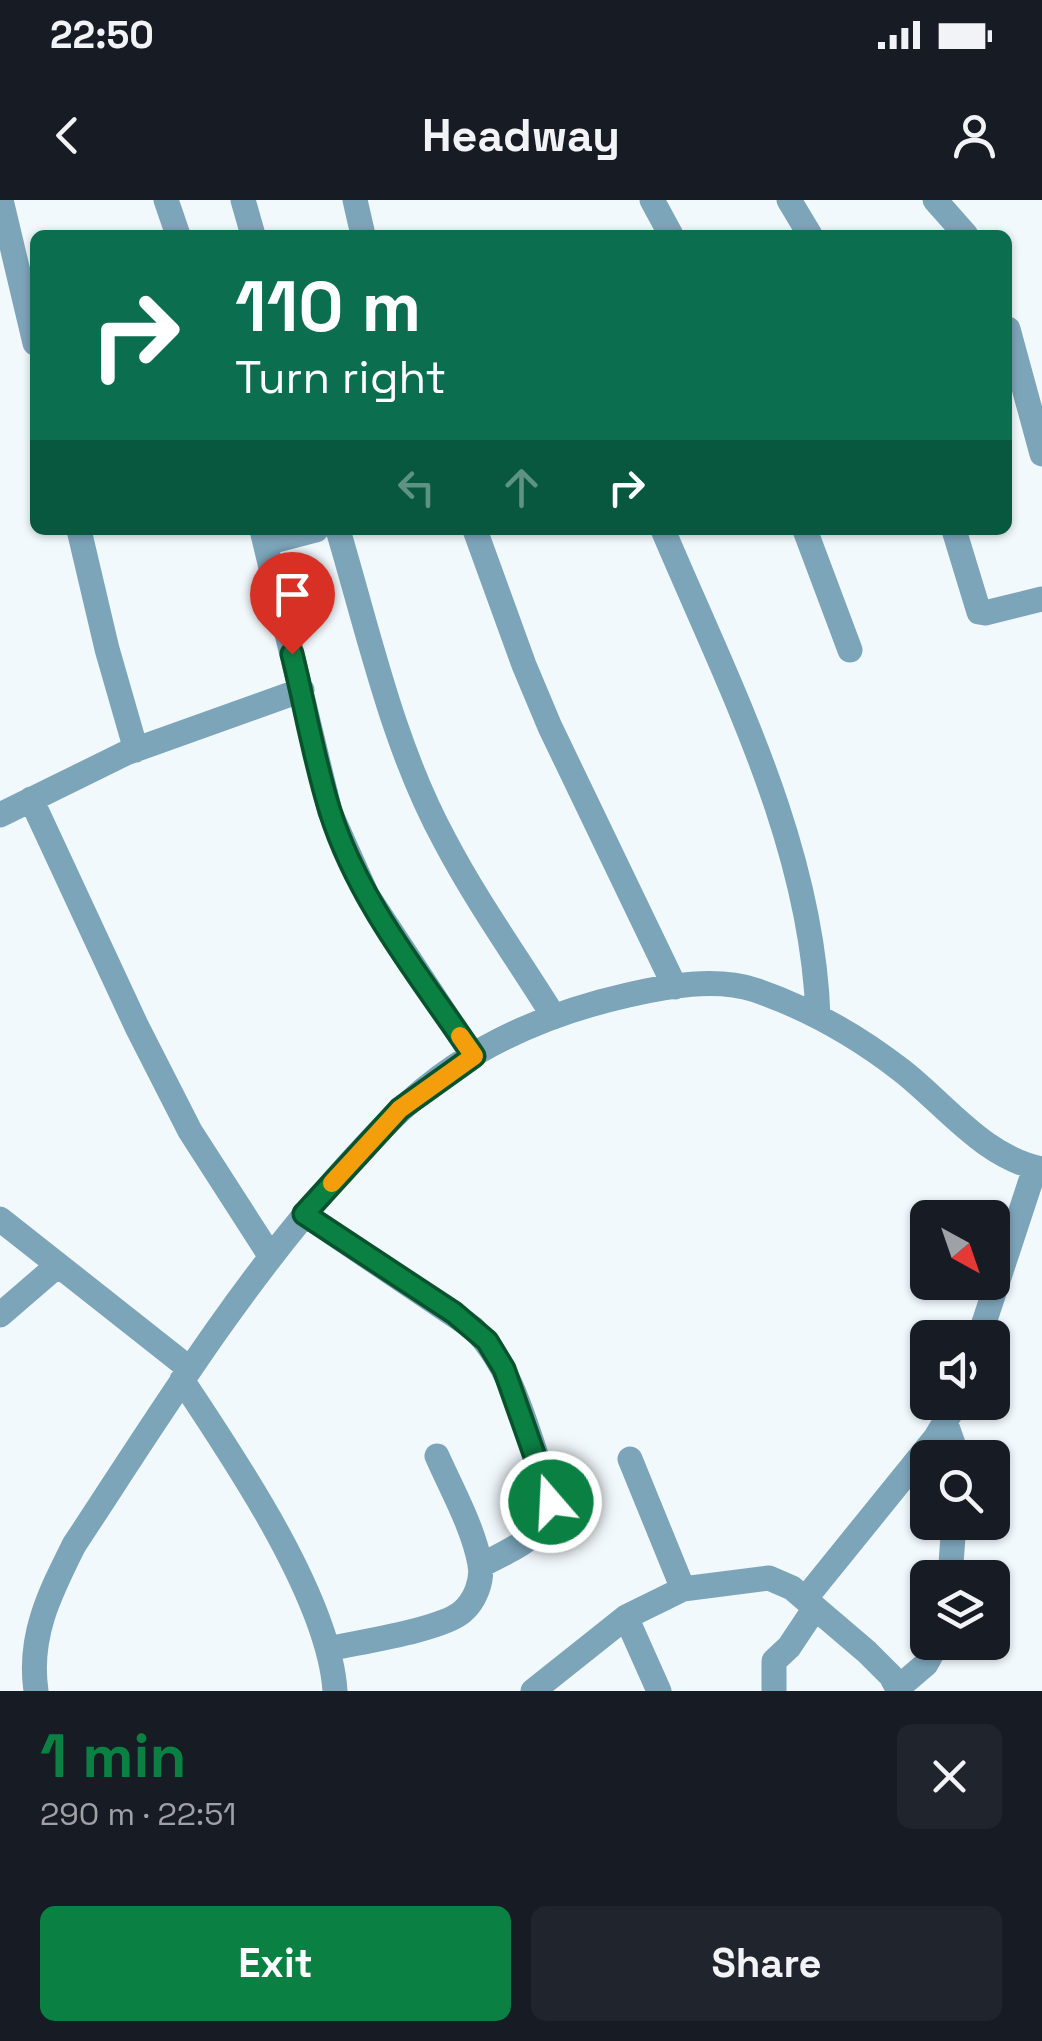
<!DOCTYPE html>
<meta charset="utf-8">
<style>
:root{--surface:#171b24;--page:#20242c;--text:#f1f3f6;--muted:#9ea1a6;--accent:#0b8043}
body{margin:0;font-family:"Space Grotesk",sans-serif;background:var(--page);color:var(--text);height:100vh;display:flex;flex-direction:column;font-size:38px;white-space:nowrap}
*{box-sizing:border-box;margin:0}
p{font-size:32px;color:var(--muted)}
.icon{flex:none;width:55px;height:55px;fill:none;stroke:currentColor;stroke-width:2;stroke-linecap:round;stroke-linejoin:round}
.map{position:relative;height:1491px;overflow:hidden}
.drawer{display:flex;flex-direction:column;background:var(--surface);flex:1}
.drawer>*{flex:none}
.hud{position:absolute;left:30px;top:30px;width:982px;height:305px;border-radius:15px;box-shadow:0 2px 8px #0004;background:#0b6e4f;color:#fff;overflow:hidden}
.needle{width:65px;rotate:140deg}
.fabs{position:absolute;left:910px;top:1000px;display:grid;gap:20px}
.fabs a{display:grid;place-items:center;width:100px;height:100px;border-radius:15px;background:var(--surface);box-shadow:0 2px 8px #0004;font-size:50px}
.pin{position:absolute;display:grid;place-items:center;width:85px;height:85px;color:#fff;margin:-102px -42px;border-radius:50% 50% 50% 0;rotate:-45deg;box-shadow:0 0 10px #0007}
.pin .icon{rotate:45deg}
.me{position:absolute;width:110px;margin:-55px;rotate:341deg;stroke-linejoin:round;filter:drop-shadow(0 0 8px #0008)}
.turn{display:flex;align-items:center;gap:35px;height:210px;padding:0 40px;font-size:45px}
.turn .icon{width:130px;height:130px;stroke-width:2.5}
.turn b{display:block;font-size:70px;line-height:85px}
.lanes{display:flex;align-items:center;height:95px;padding:0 40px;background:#0003;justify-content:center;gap:50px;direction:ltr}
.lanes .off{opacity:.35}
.round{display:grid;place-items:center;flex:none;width:105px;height:105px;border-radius:15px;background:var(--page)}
.headline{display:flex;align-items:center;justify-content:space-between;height:170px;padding:0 40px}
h1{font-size:60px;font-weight:700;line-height:75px;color:var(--accent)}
.action{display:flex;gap:20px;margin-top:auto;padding:20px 40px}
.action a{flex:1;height:115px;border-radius:15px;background:var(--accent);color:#fff;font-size:40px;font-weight:700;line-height:115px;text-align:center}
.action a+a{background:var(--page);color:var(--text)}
.status{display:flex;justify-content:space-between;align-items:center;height:70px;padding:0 50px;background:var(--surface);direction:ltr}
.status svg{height:28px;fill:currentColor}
header{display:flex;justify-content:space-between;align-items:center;height:130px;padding:0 40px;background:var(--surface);font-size:45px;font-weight:700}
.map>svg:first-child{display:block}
</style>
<div class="status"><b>22:50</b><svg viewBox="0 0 49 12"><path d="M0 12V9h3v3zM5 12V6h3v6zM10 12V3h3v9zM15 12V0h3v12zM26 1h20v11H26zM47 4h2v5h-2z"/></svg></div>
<header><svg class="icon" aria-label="back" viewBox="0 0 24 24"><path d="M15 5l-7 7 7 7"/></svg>Headway<svg class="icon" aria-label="person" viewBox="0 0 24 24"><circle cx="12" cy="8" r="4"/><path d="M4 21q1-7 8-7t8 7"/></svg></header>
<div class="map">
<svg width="1042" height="1491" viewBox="0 0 1042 1491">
<rect width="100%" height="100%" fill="#f2f9fd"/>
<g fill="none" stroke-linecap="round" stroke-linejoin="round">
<!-- minor -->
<path stroke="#7da5ba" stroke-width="25" d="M 1,0 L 35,143
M 166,0 L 178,35
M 243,0 L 253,35
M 355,0 L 363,35
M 652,0 L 671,35
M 789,0 L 810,35
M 935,0 L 966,35
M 1008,129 L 1042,254
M 79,330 L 107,449 L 136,550
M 262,330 L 330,612 L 367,695 L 473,856
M 338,330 C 369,434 393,546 445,641 C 477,702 518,759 554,817
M 475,330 L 524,465 L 550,527 L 675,787
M 663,330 C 729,486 812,644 818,816
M 805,330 L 850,450
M 954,330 L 979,412 L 985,413 L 1042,399
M 266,343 L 316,330
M 31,599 L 137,827 L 190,931 L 271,1057
M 0,615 L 126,553 L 302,490
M 304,1014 L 473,1128 C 515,1170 528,1236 548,1290 C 559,1333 511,1349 480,1366
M 0,1019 L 190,1169
M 0,1115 L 58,1065
M 979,1138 L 1035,968
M 182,1180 C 234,1258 329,1398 335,1491
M 946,1224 L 958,1258
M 630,1259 L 683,1389
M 950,1378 L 954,1322
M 805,1399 L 936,1237 L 957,1202
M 626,1417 L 659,1491
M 329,1449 C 359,1442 441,1430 462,1412 C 475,1401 483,1381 480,1364 C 473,1327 452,1290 437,1256
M 898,1488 L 926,1464 L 938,1442
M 36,1491 C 28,1436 50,1393 74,1345 C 157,1219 237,1089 338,976 C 374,936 409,897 454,867 C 506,832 566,809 628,795 C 667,786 716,777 755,790 C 808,808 857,836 901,870 C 945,904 984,958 1042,969
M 533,1491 L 626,1417 L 683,1389 L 769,1378 L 792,1388 L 867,1452 L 891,1476 L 899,1491
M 774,1491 L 774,1461 L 789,1447 L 815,1408"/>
</g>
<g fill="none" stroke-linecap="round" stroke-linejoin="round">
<!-- route casing -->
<g stroke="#07532c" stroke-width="25">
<path id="route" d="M 292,454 C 305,506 314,560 330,611 C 358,701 422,779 474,856 L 400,909 L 304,1014 L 454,1113 L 487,1141 L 504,1169 L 551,1302"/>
</g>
<!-- route -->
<use href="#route" stroke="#0b8043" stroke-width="18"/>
<!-- slow -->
<path stroke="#f59e0b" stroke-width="18" d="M 332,983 L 400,909 L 474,856 L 460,836"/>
</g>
</svg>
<div class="fabs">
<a><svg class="needle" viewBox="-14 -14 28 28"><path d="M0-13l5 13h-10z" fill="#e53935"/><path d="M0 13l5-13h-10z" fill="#9ea1a6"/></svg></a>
<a><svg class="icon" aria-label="sound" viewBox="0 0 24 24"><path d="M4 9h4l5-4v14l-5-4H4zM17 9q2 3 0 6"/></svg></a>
<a><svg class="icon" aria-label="search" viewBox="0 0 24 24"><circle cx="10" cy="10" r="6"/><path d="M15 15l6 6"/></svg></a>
<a><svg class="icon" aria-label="layers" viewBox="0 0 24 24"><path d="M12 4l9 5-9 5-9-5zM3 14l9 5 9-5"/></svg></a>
</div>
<div class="pin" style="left:292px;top:454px;background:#d93025"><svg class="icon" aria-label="arrive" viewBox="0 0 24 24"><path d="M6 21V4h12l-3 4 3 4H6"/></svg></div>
<svg class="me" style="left:551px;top:1302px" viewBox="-20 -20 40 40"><circle r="17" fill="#0b8043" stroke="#fff" stroke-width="3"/><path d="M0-11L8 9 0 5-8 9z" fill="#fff"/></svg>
<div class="hud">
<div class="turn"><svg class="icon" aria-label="right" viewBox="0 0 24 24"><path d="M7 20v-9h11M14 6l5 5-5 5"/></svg><div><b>110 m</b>Turn right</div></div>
<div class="lanes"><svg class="icon off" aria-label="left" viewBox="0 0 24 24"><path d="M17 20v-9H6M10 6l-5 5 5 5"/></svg><svg class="icon off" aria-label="ahead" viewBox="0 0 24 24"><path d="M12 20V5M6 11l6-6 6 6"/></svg><svg class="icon" aria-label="right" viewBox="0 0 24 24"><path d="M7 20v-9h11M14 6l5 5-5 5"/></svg></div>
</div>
</div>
<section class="drawer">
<div class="headline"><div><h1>1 min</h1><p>290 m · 22:51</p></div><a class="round"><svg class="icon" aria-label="close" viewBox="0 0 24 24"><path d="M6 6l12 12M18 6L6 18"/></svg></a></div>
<div class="action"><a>Exit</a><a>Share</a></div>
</section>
